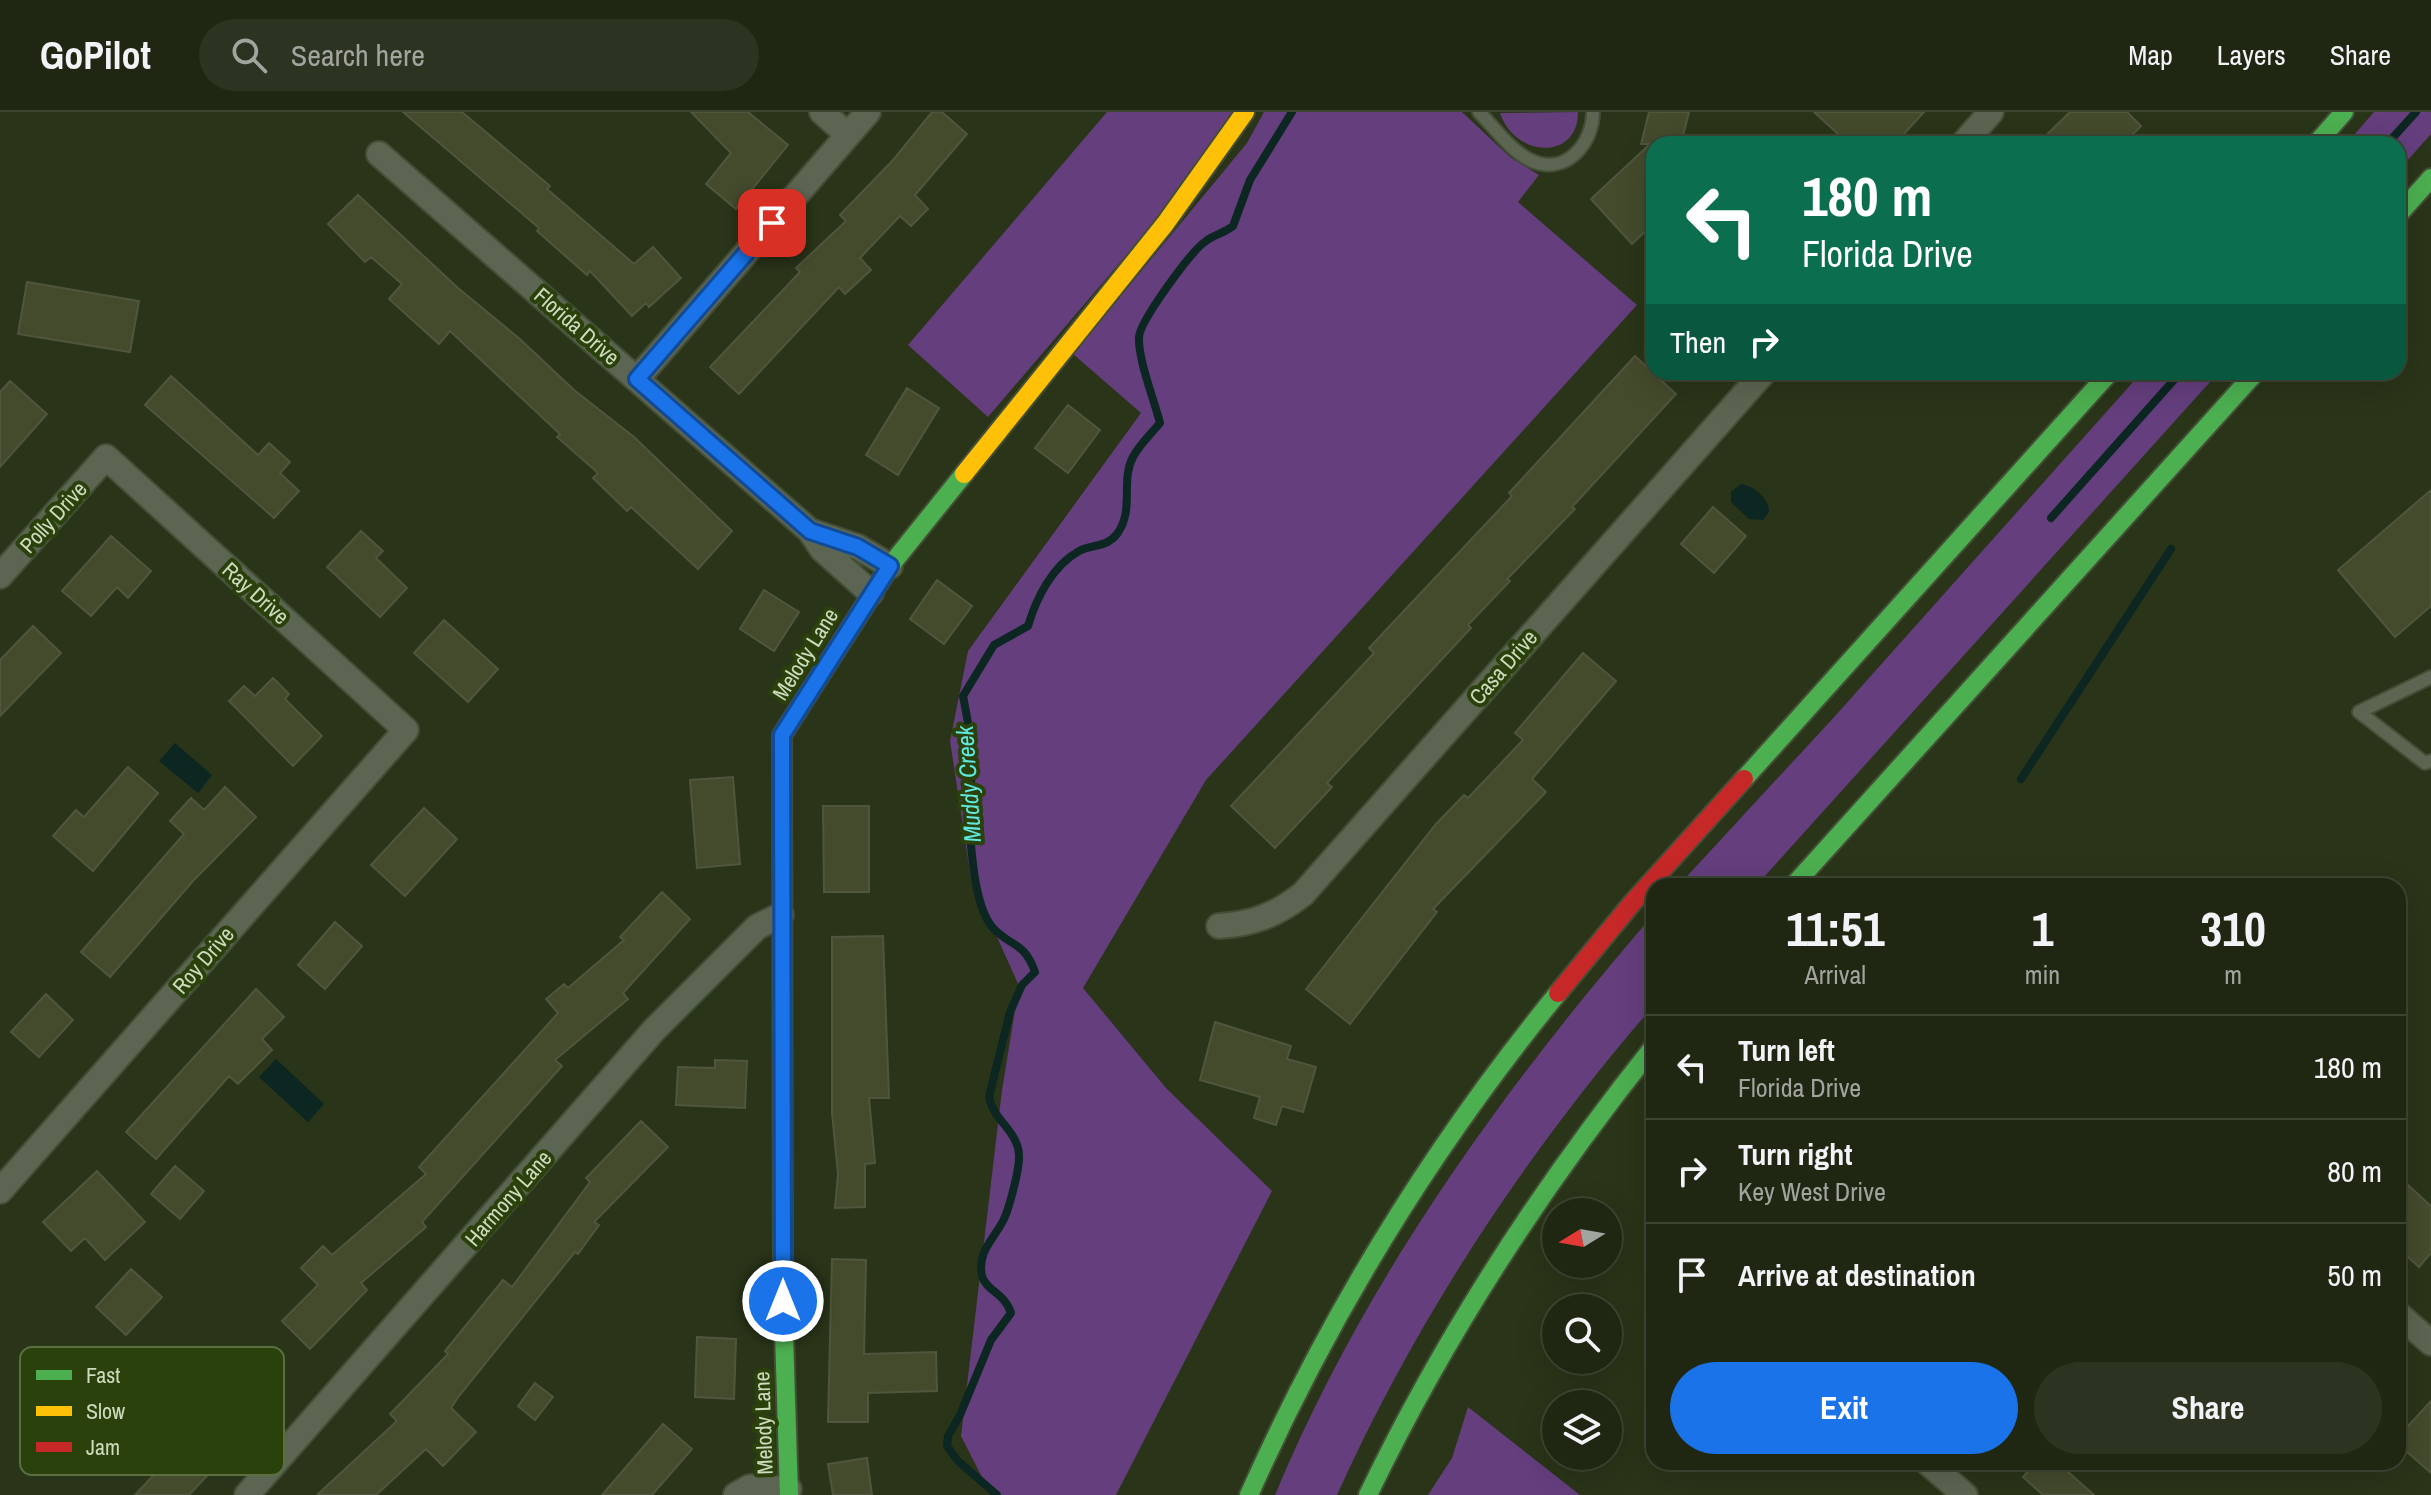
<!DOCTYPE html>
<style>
:root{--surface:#1f2712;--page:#2c3320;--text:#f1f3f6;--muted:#a1a59f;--line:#3c4432;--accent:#1a73e8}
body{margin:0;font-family:"Archivo Narrow",sans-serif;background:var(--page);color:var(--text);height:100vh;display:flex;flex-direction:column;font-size:30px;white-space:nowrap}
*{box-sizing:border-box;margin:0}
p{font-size:26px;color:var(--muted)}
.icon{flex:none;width:44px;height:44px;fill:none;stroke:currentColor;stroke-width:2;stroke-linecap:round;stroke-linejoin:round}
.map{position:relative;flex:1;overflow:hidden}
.panel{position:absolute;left:1646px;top:766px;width:760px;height:592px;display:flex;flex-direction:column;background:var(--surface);border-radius:24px;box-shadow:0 8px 32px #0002,0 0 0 2px var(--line)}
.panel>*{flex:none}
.banner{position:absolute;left:1646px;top:24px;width:760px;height:244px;border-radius:24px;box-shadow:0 8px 32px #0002,0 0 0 2px var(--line);background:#0b6e4f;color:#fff;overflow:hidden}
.needle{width:52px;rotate:259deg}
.buttons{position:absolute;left:1542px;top:1086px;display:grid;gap:16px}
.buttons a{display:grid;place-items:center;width:80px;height:80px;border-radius:50%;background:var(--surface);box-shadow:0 8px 32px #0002,0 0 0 2px var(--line);font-size:40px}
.pin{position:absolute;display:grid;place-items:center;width:68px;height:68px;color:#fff;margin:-34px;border-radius:16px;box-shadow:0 4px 12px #0006}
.me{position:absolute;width:88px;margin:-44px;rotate:0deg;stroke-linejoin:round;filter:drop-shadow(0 0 6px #0008)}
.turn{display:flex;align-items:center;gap:28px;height:168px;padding:0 24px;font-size:36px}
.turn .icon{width:104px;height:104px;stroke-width:2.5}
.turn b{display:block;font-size:56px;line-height:68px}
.then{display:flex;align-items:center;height:76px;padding:0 24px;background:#0003;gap:16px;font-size:30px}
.eta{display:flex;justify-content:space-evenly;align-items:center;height:136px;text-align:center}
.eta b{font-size:48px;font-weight:800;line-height:56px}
.action{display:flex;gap:16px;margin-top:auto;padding:16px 24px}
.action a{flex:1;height:92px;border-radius:48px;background:var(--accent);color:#fff;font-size:32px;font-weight:800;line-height:92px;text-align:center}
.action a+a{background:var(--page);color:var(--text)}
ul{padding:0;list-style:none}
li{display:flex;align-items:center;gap:24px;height:104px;padding:0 24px;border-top:2px solid var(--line)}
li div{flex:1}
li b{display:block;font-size:30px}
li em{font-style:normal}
header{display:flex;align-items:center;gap:48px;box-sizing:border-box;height:112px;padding:0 40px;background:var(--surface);border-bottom:2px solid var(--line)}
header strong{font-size:38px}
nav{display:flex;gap:44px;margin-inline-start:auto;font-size:28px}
.search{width:560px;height:72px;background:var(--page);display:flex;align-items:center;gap:20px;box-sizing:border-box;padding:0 28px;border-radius:44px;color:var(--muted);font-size:30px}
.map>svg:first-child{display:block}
</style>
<header>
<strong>GoPilot</strong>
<div class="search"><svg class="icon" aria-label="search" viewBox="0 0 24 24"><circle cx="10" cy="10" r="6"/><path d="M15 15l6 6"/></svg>Search here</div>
<nav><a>Map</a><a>Layers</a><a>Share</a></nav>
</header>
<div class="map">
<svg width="2431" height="1383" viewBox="0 0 2431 1383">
<rect width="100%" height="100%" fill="#293418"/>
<!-- green -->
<path fill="#643e7d" d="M 1107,0 L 1237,0 L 1222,31 L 988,305 L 908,233 Z
M 1264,0 L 1462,0 L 1510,45 L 1539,63 L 1518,90 L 1637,193 L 1206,668 L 1083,876 L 1166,976 L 1272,1079 L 1116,1383 L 991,1383 L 961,1324 L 1002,978 L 1019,874 L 971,767 L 950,629 L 968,539 L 1141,301 L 1073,242 L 1247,31 Z
M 1578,0 C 1578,50 1514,45 1500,1 Z
M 2374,0 L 2431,0 L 2431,22 L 2398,59 L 2398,32 L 2346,32 Z
M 2142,260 L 2219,260 L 1756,774 L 1678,774 L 1836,603 Z
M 1654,802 L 1654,893 C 1526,1041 1418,1204 1337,1383 L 1275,1383 C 1364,1169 1503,976 1654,802 Z
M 1468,1295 L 1580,1383 L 1428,1383 L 1452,1346 Z"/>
<!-- water -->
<path fill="#0c2622" d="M 1741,372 C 1755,374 1769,387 1769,400 L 1763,408 L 1749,407 L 1731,390 L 1731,380 Z
M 175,631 L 212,663 L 198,681 L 159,649 Z
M 276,947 L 324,992 L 308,1010 L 259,965 Z"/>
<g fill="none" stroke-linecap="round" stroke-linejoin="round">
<!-- stream -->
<path stroke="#0c2622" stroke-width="8" d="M 2387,32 L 2416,0
M 2051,406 L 2181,260
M 2021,667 L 2171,437
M 997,1383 L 958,1349 L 947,1334 L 948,1324 L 960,1303 L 991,1228 L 1011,1201 C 1005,1181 986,1179 982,1164 C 977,1140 993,1128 1003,1109 C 1009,1098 1020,1055 1019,1043 C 1018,1019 993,1008 989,985 L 1010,900 L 1022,873 L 1035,860 C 1024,829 1012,836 993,816 C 971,791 971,720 967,687 C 978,655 969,616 963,584 L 994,533 L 1028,514 C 1036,487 1052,454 1079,439 C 1092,432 1106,436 1117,422 C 1135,398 1120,369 1133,345 C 1139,333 1151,322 1160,311 C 1154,287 1138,248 1139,225 C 1140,209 1191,139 1206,129 C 1214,123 1224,121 1233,114 L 1250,68 L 1292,0"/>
</g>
<!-- building -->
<path fill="#444a2c" stroke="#50563d" stroke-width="2" d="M 403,0 L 462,0 L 550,74 L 547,77 L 634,152 L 653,135 L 681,166 L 649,195 L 646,191 L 632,204 L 590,159 L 587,163 L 537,119 L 539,116 Z
M 691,0 L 748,0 L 788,33 L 736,97 L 706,72 L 731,41 Z
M 932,0 L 942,0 L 967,22 L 915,83 L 928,97 L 911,114 L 900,104 L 860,146 L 871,158 L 845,182 L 839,175 L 739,282 L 710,255 L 800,160 L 796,156 L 846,109 L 840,103 L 894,47 Z
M 1649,0 L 1689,0 L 1681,32 L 1654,32 L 1654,111 L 1632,132 L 1591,87 L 1650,32 L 1641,32 Z
M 1814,0 L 1924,0 L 1895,32 L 1849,32 Z
M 2070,0 L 2127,0 L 2141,14 L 2123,32 L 2037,32 Z
M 358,83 L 458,176 L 521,228 L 574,278 L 634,325 L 732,419 L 698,457 L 631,395 L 627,399 L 593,366 L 598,361 L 557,325 L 560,322 L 450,219 L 439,232 L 389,187 L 402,172 L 371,145 L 365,150 L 328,112 Z
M 27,170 L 139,189 L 130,240 L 18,222 Z
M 1635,244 L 1676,282 L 1572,395 L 1575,397 L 1507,467 L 1510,469 L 1468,513 L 1471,516 L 1327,671 L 1332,675 L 1275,736 L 1231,694 L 1374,541 L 1369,536 L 1512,384 L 1509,381 Z
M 171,264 L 258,343 L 269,331 L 290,350 L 280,361 L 299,379 L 274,406 L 145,293 Z
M 10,269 L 47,302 L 0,355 L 0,280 Z
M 907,276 L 939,296 L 898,363 L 866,343 Z
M 1068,293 L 1100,318 L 1068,361 L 1035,336 Z
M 2431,378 L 2431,494 L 2395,525 L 2338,458 Z
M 1713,395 L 1746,424 L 1714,461 L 1681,432 Z
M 361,419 L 383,439 L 376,446 L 407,476 L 380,505 L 327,455 Z
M 111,424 L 151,459 L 128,486 L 117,475 L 91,504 L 62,479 Z
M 937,468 L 972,494 L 944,532 L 910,507 Z
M 764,478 L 799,500 L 774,539 L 740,517 Z
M 444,508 L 498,557 L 468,590 L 414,541 Z
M 33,514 L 61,541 L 0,604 L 0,548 Z
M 1583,541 L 1616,569 L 1532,667 L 1546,680 L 1433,797 L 1437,800 L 1350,912 L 1306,877 L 1436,712 L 1464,683 L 1468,686 L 1523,628 L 1515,621 Z
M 273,566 L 289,582 L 285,587 L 322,624 L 293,654 L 229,589 L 244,574 L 255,584 Z
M 128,655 L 158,681 L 93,759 L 53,724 L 76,698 L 84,705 Z
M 733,665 L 740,752 L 697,756 L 690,668 Z
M 225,675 L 256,705 L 193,769 L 110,865 L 81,840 L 184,722 L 170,709 L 191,686 L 204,698 Z
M 823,694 L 869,694 L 869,780 L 824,780 Z
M 424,696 L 457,727 L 405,784 L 371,753 Z
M 662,780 L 690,807 L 623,881 L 628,887 L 555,948 L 562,954 L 422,1110 L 426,1115 L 361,1171 L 367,1178 L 310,1237 L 282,1209 L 318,1173 L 301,1156 L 323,1134 L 332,1143 L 426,1062 L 419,1055 L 558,901 L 546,887 L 564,872 L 568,876 L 624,828 L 620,825 Z
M 335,810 L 362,834 L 325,877 L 298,853 Z
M 883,824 L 889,986 L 869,986 L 875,1051 L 865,1052 L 865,1095 L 835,1096 L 838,1062 L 832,1001 L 832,825 Z
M 256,877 L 284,905 L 262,927 L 272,938 L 238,972 L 229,964 L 156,1047 L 126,1020 Z
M 46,882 L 73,908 L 39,945 L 11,920 Z
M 1215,910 L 1291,934 L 1287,947 L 1316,955 L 1303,1000 L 1282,994 L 1276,1013 L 1254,1006 L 1260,985 L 1200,968 Z
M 715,948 L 747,949 L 745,996 L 676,993 L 678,955 L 715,956 Z
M 641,1009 L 668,1035 L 594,1110 L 599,1113 L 578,1142 L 575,1140 L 459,1284 L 451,1296 L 476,1320 L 443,1354 L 426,1337 L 376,1383 L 317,1383 L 397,1309 L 390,1302 L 448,1242 L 445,1239 L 503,1168 L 512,1175 L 590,1070 L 586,1066 Z
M 175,1054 L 204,1079 L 180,1107 L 151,1082 Z
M 97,1059 L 145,1110 L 105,1148 L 85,1126 L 71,1139 L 43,1110 Z
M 2398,1064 L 2431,1094 L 2431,1141 L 2419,1155 L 2398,1136 Z
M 832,1147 L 866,1148 L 864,1242 L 936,1240 L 937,1279 L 868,1281 L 868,1310 L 828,1310 Z
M 131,1157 L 162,1185 L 126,1223 L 96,1195 Z
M 697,1225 L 736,1227 L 734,1287 L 695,1285 Z
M 535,1271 L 553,1285 L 535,1308 L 518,1294 Z
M 2431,1289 L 2431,1361 L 2398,1332 L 2398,1325 Z
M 663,1312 L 692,1337 L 652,1383 L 602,1383 Z
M 189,1325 L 218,1352 L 189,1383 L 135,1383 Z
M 867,1346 L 872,1383 L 833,1383 L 828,1352 Z
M 2036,1350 L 2057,1350 L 2094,1383 L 2043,1383 L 2023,1365 Z"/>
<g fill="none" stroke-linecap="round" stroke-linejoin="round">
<!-- lane casing -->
<g stroke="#444e37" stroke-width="16">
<path id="lane" d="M 1479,0 C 1494,15 1511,39 1530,48 C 1565,65 1593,32 1593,0
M 2431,565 L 2359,600 L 2425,651 L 2431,649"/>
</g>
<!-- street casing -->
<g stroke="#444e37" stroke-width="28">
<path id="street" d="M 822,0 L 848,23
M 1963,32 L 1991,0
M 379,42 L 810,419 L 822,437 L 871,481
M 637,267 L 868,0
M 810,419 L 858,435 L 890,454
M 0,464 L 106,345 L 406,618 L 0,1079
M 1219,814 C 1253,812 1276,803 1303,782 L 1764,260
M 2398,1202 L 2431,1231
M 1927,1350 L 1965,1383
M 247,1383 L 654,918 L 757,815 L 781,803
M 736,1383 L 750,1375 L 789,1377"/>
</g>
<!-- fast casing -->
<g stroke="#444e37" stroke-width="22">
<path id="fast" d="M 2316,32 L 2344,0
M 2398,103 L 2431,66
M 1744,667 L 2110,260
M 1793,774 L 2256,260
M 789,1383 L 783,1189 L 782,623 L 890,454 L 964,362
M 1249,1383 C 1330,1201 1432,1035 1558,881
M 1368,1383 C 1446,1221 1542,1074 1654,934"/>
</g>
<!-- slow casing -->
<g stroke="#444e37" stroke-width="22">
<path id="slow" d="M 964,362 L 1165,112 L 1245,0"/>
</g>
<!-- jam casing -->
<g stroke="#444e37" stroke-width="22">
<path id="jam" d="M 1558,881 L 1633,790 L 1744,667"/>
</g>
<!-- lane -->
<use href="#lane" stroke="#5c6551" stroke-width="12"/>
<!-- street -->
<use href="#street" stroke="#5c6551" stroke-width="24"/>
<!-- fast -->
<use href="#fast" stroke="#4caf50" stroke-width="18"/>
<!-- slow -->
<use href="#slow" stroke="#ffc107" stroke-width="18"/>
<!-- jam -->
<use href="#jam" stroke="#c62828" stroke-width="18"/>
</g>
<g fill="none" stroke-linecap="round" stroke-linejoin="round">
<!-- route casing -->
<g stroke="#114b97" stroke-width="20">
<path id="route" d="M 772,111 L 637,267 L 810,419 L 858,435 L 890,454 L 782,623 L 783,1189"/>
</g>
<!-- route -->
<use href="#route" stroke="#1a73e8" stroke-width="14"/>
</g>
<g text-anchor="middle" stroke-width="8" stroke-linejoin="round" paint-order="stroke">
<!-- street labels -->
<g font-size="22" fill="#ccdabe" stroke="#2b410b">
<text transform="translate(577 214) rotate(41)" y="8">Florida Drive</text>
<text transform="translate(53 405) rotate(-48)" y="8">Polly Drive</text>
<text transform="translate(256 481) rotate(42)" y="8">Ray Drive</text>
<text transform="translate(805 542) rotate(-58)" y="8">Melody Lane</text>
<text transform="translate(1503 555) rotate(-49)" y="8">Casa Drive</text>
<text transform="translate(203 848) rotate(-49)" y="8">Roy Drive</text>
<text transform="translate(508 1086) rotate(-49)" y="8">Harmony Lane</text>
<text transform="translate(763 1311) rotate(-92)" y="8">Melody Lane</text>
</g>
<!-- water labels -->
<g font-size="24" font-style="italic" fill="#60e9e1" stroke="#2b410b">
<text transform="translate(969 672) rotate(-94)" y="8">Muddy Creek</text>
</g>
</g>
<!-- legend -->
<rect x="20" y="1235" width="264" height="128" rx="12" fill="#2b410b" stroke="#5b6f41" stroke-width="2"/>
<rect x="36" y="1258" width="36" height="10" fill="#4caf50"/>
<rect x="36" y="1294" width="36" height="10" fill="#ffc107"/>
<rect x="36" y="1330" width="36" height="10" fill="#c62828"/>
<g font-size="22" fill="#ccdabe">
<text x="86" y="1271">Fast</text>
<text x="86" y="1307">Slow</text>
<text x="86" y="1343">Jam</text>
</g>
</svg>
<div class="buttons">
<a><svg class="needle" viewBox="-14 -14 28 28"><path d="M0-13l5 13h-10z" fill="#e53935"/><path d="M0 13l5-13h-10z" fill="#a1a59f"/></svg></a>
<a><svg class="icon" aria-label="search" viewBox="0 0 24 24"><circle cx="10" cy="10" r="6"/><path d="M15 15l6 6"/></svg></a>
<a><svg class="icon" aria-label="layers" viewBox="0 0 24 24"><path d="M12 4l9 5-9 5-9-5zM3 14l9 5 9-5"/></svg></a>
</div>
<div class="pin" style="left:772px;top:111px;background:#d93025"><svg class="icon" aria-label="arrive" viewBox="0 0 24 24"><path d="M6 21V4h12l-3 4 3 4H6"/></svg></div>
<svg class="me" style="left:783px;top:1189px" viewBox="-20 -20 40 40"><circle r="17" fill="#1a73e8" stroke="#fff" stroke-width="3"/><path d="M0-11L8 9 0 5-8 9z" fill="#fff"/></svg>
<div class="banner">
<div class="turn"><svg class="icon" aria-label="left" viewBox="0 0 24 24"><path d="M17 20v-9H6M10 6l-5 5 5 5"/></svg><div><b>180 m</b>Florida Drive</div></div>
<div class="then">Then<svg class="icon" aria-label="right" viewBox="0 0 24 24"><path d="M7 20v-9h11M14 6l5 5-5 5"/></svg></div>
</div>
<section class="panel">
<div class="eta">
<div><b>11:51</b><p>Arrival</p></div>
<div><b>1</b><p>min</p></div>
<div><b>310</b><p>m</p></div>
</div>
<ul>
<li><svg class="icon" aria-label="left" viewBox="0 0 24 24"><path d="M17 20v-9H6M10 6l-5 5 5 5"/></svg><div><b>Turn left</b><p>Florida Drive</p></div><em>180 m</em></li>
<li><svg class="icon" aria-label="right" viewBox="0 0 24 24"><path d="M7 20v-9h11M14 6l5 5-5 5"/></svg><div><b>Turn right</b><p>Key West Drive</p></div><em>80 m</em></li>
<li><svg class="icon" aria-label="arrive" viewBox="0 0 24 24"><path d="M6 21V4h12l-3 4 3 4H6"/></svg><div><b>Arrive at destination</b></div><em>50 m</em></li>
</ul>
<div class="action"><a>Exit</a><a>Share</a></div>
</section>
</div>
